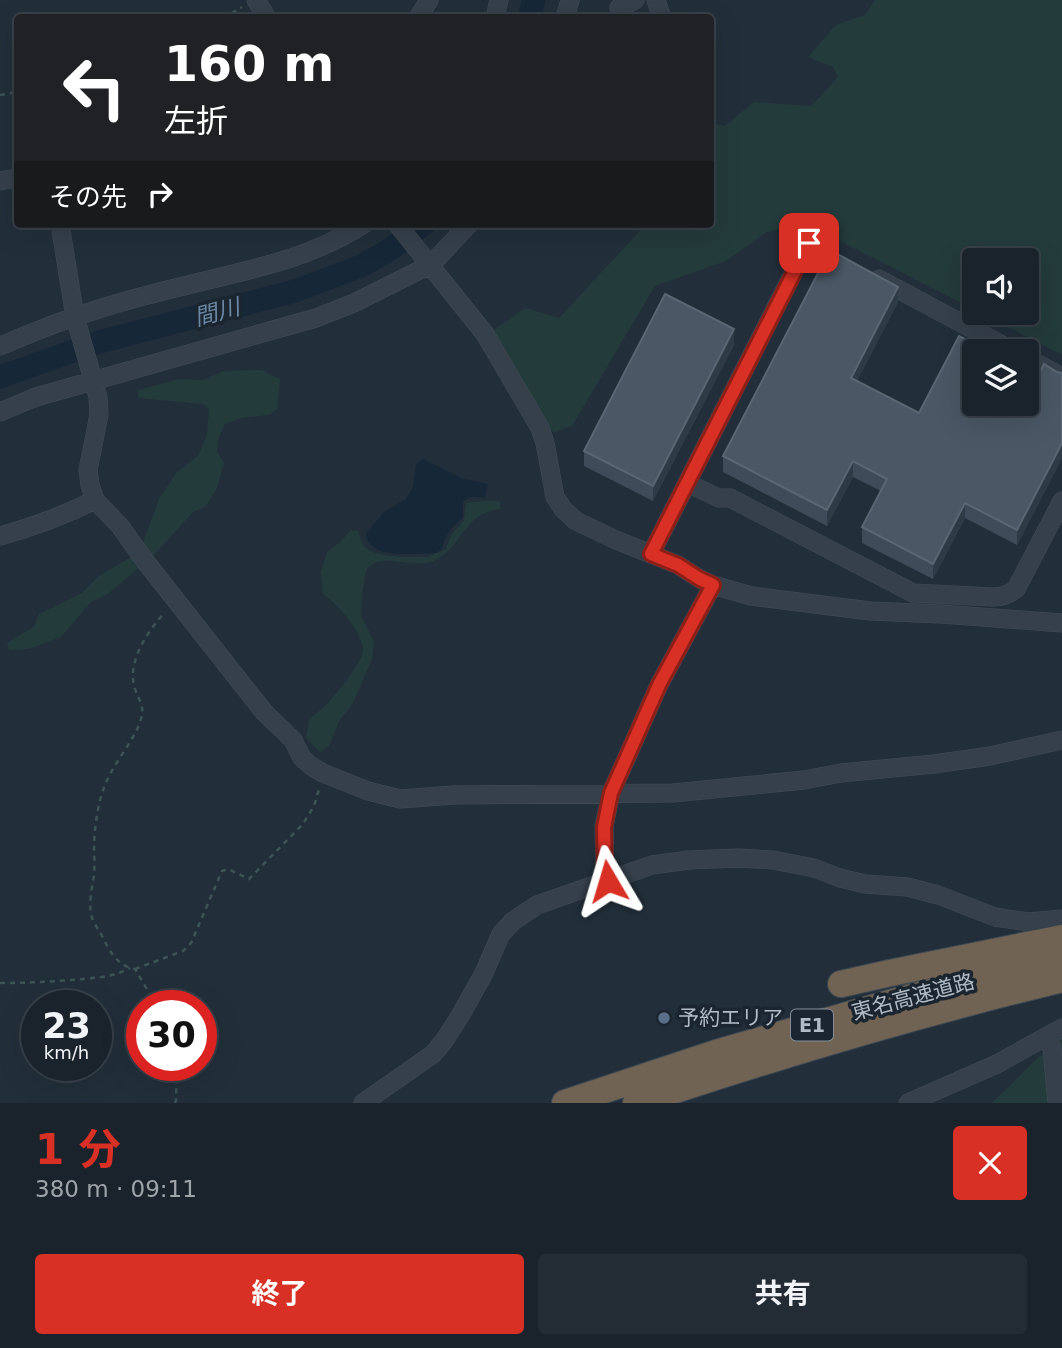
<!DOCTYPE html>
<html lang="ja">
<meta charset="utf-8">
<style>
:root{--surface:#1a232c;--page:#232b34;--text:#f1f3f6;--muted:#9fa4a9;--line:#384048;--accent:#d93025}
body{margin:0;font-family:"DejaVu Sans","Noto Sans JP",sans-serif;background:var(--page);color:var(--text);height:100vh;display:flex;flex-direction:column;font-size:26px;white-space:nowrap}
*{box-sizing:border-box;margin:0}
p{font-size:23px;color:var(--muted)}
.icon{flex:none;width:38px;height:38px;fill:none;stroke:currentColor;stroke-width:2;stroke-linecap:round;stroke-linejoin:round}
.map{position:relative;height:1103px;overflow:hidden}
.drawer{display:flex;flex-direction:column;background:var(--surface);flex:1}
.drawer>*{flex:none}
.hud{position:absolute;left:14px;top:14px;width:700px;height:214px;border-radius:7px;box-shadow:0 7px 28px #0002,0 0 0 2px var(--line);background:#202124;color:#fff;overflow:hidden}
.tools{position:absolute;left:962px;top:248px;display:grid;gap:14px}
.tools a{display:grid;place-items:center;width:77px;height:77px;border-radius:7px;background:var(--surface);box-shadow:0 7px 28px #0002,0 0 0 2px var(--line);font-size:35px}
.speed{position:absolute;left:21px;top:990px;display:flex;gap:14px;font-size:35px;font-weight:700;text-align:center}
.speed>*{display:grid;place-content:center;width:91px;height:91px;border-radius:50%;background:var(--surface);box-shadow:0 7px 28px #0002,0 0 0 2px var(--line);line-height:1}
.speed small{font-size:18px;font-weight:400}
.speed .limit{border:10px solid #d22;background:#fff;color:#111}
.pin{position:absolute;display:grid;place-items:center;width:60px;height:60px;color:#fff;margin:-30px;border-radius:14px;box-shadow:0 4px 10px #0006}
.me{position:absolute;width:77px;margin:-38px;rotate:353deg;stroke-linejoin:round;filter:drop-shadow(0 0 5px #0008)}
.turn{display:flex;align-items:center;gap:24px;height:147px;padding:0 35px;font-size:32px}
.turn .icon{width:91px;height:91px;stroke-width:2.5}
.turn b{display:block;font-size:49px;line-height:60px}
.then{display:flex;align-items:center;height:66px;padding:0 35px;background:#0003;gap:14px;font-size:26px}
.round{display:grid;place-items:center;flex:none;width:74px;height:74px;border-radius:7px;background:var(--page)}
.summary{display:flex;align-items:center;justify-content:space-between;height:119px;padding:0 35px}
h1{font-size:42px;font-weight:700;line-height:52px;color:var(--accent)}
.action{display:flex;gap:14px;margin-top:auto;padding:14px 35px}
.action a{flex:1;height:80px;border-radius:7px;background:var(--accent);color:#fff;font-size:28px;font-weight:700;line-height:80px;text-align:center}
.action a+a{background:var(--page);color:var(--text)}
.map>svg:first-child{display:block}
</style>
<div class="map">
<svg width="1062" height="1103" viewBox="0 0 1062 1103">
<rect width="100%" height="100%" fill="#222f3a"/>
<!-- green -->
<path fill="#243b3b" d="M 875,0 L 1062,0 L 1062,355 L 981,313 L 1027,313 L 1027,261 L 975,261 L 975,310 L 791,216 L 781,229 L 767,232 L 726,261 L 655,286 L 572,426 L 554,432 L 543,427 L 491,332 L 525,308 L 559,318 L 639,232 L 641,224 L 710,224 L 711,123 L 725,126 L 754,102 L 811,106 L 838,77 L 833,67 L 808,57 L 836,25 L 865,15 Z
M 261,370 L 280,379 L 277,409 L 269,415 L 241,418 L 225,424 L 218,440 L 217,452 L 224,463 L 217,488 L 206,506 L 193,512 L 155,554 L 108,594 L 91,602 L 61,637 L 29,649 L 9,650 L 7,643 L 34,627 L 39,614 L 82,593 L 99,576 L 131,557 L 142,545 L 159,499 L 177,472 L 198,456 L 207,435 L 209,409 L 203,404 L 138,398 L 138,390 L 179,379 L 204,380 L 223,371 Z
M 493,500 L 500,502 L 501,509 C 462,513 465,545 434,561 C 418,569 391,556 374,563 C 371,565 368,568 366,570 L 362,594 L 361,615 L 374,642 L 372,659 L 353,703 L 339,721 L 329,746 L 320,752 L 306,738 L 309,719 C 314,715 321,710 326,705 C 334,697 363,661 363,651 C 364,634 337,603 323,594 L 321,572 L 327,552 L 340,542 L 351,530 L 358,531 L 363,546 L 374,553 L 399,557 L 427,557 L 446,549 L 451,535 L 464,520 L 466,503 Z
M 1062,1034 L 1062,1103 L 992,1103 Z"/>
<!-- water -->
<path fill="#162738" d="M 423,459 L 464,479 L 488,484 L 485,497 L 471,497 L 463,501 L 463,518 C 451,527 445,535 442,549 L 436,553 C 417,553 369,561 366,534 L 384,512 L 406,499 L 413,487 L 416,464 Z"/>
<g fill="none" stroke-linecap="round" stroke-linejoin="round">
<!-- river -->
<path stroke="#162738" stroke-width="23" d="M 529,18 L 534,0
M 0,377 L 99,342 L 295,291 L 361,266 L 388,251 L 424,224"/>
<!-- minor casing -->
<g stroke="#424c56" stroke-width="19">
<path id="minor" d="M 256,0 L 267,18
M 656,0 L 662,18
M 619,8 L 635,0
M 418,18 L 429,0
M 495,18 L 499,0
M 565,18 L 570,0
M 0,181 L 18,178
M 60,224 L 75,317 L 98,397 L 99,415 L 88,470 L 90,485 L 95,500 L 120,526 L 145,561 L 264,712 L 293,740 L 302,758 L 311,766 L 323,773 L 368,791 L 400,799 L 454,795 L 673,793 L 804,780 L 841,773 L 934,764 L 990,756 L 1062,740
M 397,224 L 485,334 L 540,428 L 545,443 L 555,497 L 563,509 L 576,521 L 616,540 L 678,565 L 700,579 L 713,585 L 751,596 L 870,611 L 941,614 L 1062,623
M 879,279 L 1015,352
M 0,346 C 25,336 49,325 75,317 C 111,304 150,294 188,285 C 251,269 307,260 364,224
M 1027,358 L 1062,377
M 0,412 L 36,397 L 316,318 L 354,303 L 430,265 L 443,252 L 469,224
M 687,483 L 719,498 L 730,498 L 913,593 L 992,597 C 1002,597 1008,595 1016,589 L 1062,501
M 0,536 C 33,527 65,515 95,500
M 651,554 L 809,242
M 608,881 L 605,871 L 604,826 L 611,793 L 659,685 L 713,585
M 1047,1036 L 1052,1048 L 1057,1103
M 363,1103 L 433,1054 L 444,1041 L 460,1016 L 483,975 L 501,934 L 513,921 L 537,905 L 652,865 L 689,860 L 739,858 L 773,860 L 814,868 L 840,878 L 865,884 L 908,887 L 938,895 L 995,917 L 1028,922 L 1062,919
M 908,1103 L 997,1064 L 1062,1028"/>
</g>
<!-- highway casing -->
<g stroke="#414b55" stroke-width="28">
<path id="highway" d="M 841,984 L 890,973 L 1062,938
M 565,1103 L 716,1053 L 886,1004 L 1062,957
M 636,1103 C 776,1056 918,1014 1062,979"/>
</g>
<!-- path -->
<path stroke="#3d5454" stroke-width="2.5" stroke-dasharray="5 5" stroke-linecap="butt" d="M 223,18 L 242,7
M 0,95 L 18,92
M 135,969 L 183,951 L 191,943 L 222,871 L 228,869 L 249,879 L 303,824 L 314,806 L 320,786
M 0,983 C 24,983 47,982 71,980 C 91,978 112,978 130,968
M 157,1006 L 135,969 C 116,966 108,948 100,932 C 97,928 94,923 92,918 C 88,904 92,889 94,875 C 95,864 94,854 94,843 C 95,825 98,802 105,785 C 114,762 135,740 141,719 C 145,707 139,700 135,689 C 126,662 148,631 165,612
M 175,1103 L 176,1100 L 177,1066"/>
<!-- minor -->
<use href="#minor" stroke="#36404b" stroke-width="18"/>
<!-- highway -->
<use href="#highway" stroke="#716353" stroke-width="26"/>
</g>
<!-- wall -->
<path fill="#3e4b58" d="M 898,302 L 857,381 L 919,413 L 1038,376 L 1057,372 L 1062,373 L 1062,458 L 1017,545 L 965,518 L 933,579 L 862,543 L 862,527 L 881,491 L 853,477 L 827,526 L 723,472 L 723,456 Z
M 734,345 L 653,501 L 584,466 L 584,451 Z"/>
<!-- shaded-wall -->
<path fill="#2d3b47" d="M 898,287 L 898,302 L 851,393 L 851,378 Z
M 734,329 L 734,345 L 653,501 L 653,486 Z
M 1062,443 L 1062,458 L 1017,545 L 1017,530 Z
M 853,461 L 853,477 L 827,526 L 827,510 Z
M 965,503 L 965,518 L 933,579 L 933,564 Z"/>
<!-- building -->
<path fill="#4a5764" stroke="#5a6773" stroke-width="2" d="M 830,250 L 898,287 L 851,378 L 919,413 L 959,336 L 991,352 L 975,352 L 975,404 L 1027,404 L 1027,370 L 1038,376 L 1044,364 L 1057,372 L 1062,373 L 1062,443 L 1017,530 L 965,503 L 933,564 L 862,527 L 887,479 L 853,461 L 827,510 L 723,456 Z
M 665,294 L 734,329 L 653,486 L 584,451 Z"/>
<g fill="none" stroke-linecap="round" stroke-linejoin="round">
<!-- route casing -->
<g stroke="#8d1f18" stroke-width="18">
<path id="route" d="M 608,881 L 605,871 L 604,827 L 611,793 L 659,685 L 713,585 L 700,579 L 678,565 L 651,554 L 809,243"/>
</g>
<!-- route -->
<use href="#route" stroke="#d93025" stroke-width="12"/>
</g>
<!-- markers -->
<circle fill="#5c6f8a" stroke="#1b252f" stroke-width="2.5" cx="664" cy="1018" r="7"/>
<g text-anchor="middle" stroke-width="7" stroke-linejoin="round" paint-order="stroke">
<!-- shield labels -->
<rect fill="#1b252f" stroke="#848e99" stroke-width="2" x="791" y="1009.5" width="42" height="31" rx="5"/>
<g font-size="19" font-weight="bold" fill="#b1bbc6">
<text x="812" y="1032">E1</text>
</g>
<!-- street labels -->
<g font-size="21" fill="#b1bbc6" stroke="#1b252f">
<text transform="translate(913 997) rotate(-15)" y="7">東名高速道路</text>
</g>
<!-- poi labels -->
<g font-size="21" fill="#b1bbc6" stroke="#1b252f" text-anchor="start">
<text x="678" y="1025">予約エリア</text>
</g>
<!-- water labels -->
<g font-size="23" font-style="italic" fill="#6b88a5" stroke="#1b252f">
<text transform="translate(217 312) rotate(-15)" y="8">間川</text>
</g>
</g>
</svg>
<div class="tools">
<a><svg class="icon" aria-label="sound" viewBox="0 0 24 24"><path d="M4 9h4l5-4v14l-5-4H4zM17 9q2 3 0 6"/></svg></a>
<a><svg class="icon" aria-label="layers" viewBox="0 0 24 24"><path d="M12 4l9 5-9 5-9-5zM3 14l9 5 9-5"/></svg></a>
</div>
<div class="speed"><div>23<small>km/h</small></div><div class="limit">30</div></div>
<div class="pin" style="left:809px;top:243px;background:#d93025"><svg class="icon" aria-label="arrive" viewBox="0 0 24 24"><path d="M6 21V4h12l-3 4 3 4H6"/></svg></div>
<svg class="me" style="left:608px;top:881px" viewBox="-20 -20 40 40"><path d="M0-17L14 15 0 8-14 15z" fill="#d93025" stroke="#fff" stroke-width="4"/></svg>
<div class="hud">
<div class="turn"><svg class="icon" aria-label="left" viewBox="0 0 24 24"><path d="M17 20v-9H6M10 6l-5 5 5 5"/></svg><div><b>160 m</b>左折</div></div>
<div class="then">その先<svg class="icon" aria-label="right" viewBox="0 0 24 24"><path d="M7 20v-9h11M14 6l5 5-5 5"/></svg></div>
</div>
</div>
<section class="drawer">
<div class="summary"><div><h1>1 分</h1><p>380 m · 09:11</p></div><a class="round" style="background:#d93025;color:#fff"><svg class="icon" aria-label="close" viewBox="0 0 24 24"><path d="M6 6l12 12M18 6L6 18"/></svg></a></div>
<div class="action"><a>終了</a><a>共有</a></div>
</section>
